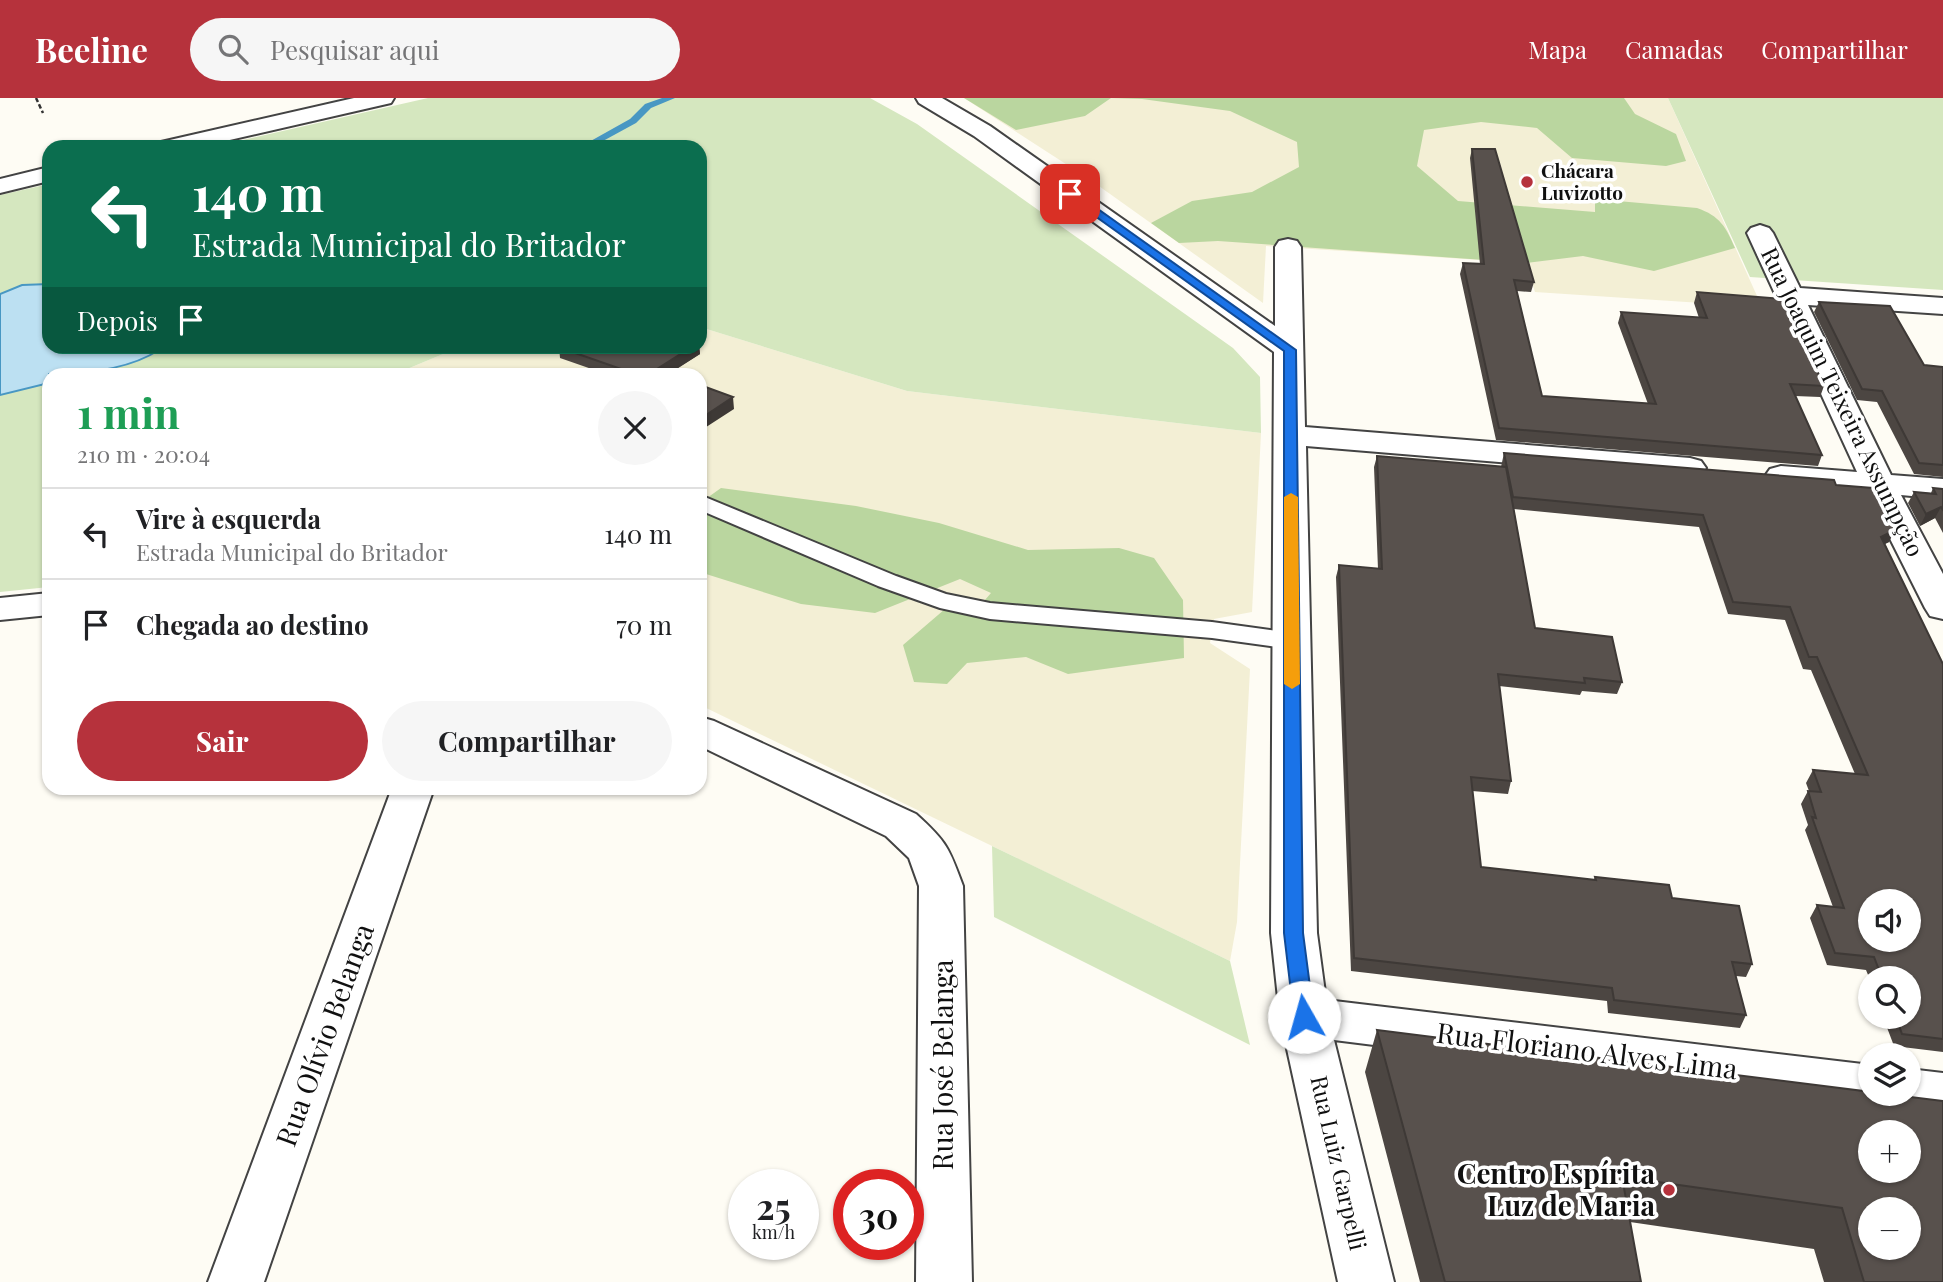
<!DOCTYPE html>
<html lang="pt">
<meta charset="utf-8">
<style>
:root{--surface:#fff;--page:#f6f6f6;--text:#202124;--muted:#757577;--line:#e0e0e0;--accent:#b6323c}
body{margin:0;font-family:"Playfair Display",serif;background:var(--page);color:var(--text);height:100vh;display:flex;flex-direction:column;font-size:26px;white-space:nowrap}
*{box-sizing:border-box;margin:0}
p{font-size:23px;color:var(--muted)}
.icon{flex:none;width:38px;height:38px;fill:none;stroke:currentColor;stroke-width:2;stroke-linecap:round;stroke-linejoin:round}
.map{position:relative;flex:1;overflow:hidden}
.panel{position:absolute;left:42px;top:270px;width:665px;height:427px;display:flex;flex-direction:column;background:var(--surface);border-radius:21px;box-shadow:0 2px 5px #0004}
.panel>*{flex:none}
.banner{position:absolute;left:42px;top:42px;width:665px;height:214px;border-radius:21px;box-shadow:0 2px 5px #0004;background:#0b6e4f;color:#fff;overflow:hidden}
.controls{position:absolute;left:1858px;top:791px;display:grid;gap:14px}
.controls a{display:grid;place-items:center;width:63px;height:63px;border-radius:50%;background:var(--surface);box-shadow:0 2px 5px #0004;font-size:35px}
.speed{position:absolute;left:728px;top:1071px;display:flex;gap:14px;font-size:35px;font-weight:700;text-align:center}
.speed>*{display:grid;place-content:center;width:91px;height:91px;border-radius:50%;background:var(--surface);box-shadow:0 2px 5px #0004;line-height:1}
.speed small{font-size:18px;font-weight:400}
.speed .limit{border:10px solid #d22;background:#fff;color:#111}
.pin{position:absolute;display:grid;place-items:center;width:60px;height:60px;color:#fff;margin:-30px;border-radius:14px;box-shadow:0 4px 10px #0006}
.me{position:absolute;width:77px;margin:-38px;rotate:353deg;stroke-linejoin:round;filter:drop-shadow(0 0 5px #0008)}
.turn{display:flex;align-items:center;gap:24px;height:147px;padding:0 35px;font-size:32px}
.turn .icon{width:91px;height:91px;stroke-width:2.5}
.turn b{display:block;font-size:49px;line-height:60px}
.then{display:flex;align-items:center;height:66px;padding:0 35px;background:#0003;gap:14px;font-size:26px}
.round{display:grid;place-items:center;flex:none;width:74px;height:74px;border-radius:37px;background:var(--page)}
.head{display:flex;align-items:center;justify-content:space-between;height:119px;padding:0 35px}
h1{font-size:42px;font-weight:700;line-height:52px;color:#1e9e55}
.button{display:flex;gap:14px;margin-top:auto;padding:14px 35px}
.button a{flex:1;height:80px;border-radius:42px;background:var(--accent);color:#fff;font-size:28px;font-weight:700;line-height:80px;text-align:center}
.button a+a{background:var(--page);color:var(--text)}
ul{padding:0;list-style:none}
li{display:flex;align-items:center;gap:21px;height:91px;padding:0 35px;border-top:2px solid var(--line)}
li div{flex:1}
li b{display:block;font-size:26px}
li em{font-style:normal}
header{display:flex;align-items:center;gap:42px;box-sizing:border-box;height:98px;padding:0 35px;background:var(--accent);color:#fff}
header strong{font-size:33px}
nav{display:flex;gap:38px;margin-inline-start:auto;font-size:24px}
.search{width:490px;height:63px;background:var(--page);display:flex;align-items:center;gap:18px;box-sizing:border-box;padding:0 24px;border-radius:38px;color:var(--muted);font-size:26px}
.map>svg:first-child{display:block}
</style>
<header>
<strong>Beeline</strong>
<div class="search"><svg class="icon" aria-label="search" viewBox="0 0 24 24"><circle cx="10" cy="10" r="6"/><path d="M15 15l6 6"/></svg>Pesquisar aqui</div>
<nav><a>Mapa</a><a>Camadas</a><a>Compartilhar</a></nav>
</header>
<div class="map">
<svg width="1943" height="1184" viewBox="0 0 1943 1184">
<rect width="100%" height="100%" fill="#fefcf4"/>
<!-- farmland -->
<path fill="#f3efd5" d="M 964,0 L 1668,0 L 1762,209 L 1535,194 L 1526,165 L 1266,148 L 1263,205 L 1089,81 Z
M 700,229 L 907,293 L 1261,335 L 1252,514 L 1214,521 L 1210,545 L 1250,571 L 1237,824 L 1230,863 L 700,607 L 700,276 L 395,276 L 460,249 L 700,248 Z"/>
<!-- green -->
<path fill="#d5e7bf" d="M 428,0 L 870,0 L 917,26 L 1233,250 L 1260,279 L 1261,335 L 907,293 L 700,229 L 700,49 L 212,49 Z
M 1668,0 L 1943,0 L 1943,192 L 1750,179 Z
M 49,86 L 49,248 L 460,249 L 395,276 L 49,276 L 49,489 L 0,494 L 0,97 Z
M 992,748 L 1230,863 L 1250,947 L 994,819 Z"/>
<!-- forest -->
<path fill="#bad69f" d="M 964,0 L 1624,0 L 1635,16 L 1676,36 L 1686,63 L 1666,68 L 1572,60 L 1537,30 L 1481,24 L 1424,32 L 1417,68 L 1458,103 L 1595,114 L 1595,101 L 1697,110 C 1720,118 1726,129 1735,150 L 1654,173 L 1583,158 L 1526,165 L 1218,143 L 1179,145 L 1151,125 L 1192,103 L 1252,94 L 1299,69 L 1297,44 L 1230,13 L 1142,1 L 1111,0 L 1085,18 L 1016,32 Z
M 721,390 L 856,408 L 939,425 L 1028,452 L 1119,450 L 1154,460 L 1183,502 L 1184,560 L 1068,576 L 1026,559 L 967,565 L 947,586 L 914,584 L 903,547 L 945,511 L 978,510 L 991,495 L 960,481 L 875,515 L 801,506 L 706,476 L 700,471 L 700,405 Z"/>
<!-- water -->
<path fill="#bce0f2" stroke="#4897c3" stroke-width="2" d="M 49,186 L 49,248 L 157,248 L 159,252 C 128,272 84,276 49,276 L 49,285 L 0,297 L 0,196 L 22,187 Z"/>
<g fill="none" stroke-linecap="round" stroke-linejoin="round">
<!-- stream -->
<path fill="#4897c3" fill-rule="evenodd" d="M 662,0 L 675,0 L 651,10 L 636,25 L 592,49 L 580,49 L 630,21 L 645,6 Z"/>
<!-- lane casing -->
<g stroke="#434343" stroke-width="4">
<path id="lane" d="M 700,397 L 896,478 L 946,496 L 990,505 L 1212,524 L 1292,535 L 1301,537 L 1305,543 L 1301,549 L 1292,551 L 1212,540 L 990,521 L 940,510 L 878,488 L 700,412 Z"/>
</g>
<!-- street casing -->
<g stroke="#434343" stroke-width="4">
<path id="street" d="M 354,0 L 394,0 L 391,5 L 199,49 L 157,49 L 161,44 Z
M 916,0 L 942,0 L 990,28 L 1275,228 L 1275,149 L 1279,143 L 1288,141 L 1297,143 L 1301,149 L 1305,329 L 1690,360 L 1701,363 L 1706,370 L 1701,377 L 1690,380 L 1306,348 L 1317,835 L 1326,902 L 1871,967 L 1871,996 L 1909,996 L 1909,971 L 1943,975 L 1943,1017 L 1909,1013 L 1891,1007 L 1889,1002 L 1871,1009 L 1334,942 L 1394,1184 L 1338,1184 L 1280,919 L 1271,835 L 1274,254 L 974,38 L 919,5 Z
M 49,69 L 49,83 L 0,95 L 0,81 Z
M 1760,127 L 1769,130 L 1773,135 L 1800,190 L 1943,200 L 1943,216 L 1808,207 L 1891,377 L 1943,381 L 1943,401 L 1901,397 L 1943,476 L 1943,521 L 1930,518 L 1925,510 L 1867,395 L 1781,388 L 1770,385 L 1765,378 L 1770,371 L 1781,368 L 1857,374 L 1747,135 L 1751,130 Z
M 49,495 L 49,517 L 0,522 L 0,500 Z
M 700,619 L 714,623 L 916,716 C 947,744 949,750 963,788 L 972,1184 L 916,1184 L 919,788 L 909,760 L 886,738 L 700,648 Z
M 392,690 L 434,690 L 264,1184 L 208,1184 Z"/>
</g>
<!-- path -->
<path stroke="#323232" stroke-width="2.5" stroke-dasharray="4.5 2.5" stroke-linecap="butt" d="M 36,0 L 43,15"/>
<!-- lane -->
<use href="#lane" fill="#fff" fill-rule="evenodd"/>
<!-- street -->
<use href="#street" fill="#fff" fill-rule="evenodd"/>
</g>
<!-- wall -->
<path fill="#4c4642" d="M 1472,51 L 1534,184 L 1531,194 L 1517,193 L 1542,298 L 1648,306 L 1618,225 L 1621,214 L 1699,220 L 1694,205 L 1697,194 L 1824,288 L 1820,299 L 1795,298 L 1822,357 L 1818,368 L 1496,342 L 1460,176 L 1463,165 L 1480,166 L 1470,60 Z
M 1819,204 L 1924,267 L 1943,269 L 1943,379 L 1914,376 L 1877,304 L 1857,302 L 1814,214 Z
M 559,248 L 699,248 L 700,256 L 669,276 L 671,276 L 606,276 L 560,260 Z
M 1504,355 L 1836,387 L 1889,444 L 1885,446 L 1943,566 L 1943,954 L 1894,948 L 1883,919 L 1909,919 L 1909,880 L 1871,880 L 1871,884 L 1866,872 L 1827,867 L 1810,820 L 1817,807 L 1833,809 L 1805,732 L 1808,727 L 1801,706 L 1808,693 L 1809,693 L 1806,685 L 1813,672 L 1855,676 L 1811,572 L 1803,571 L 1785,522 L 1728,516 L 1699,429 L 1514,411 L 1535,530 L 1622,584 L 1617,596 L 1582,593 L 1580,597 L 1499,588 L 1511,683 L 1508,696 L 1472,693 L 1481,769 L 1594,782 L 1595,779 L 1672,800 L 1752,866 L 1746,879 L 1736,878 L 1746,917 L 1740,930 L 1608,915 L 1607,903 L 1351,873 L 1336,479 L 1339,467 L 1378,471 L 1374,369 L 1377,358 L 1501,369 Z
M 1933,390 L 1943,391 L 1943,435 L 1935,420 L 1920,428 L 1908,405 L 1914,394 L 1931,395 Z
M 1377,932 L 1871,994 L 1943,1184 L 1824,1184 L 1814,1151 L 1630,1124 L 1641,1184 L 1420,1184 L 1365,974 Z"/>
<!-- shaded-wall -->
<path fill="#3e3936" d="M 693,248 L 699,248 L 700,256 L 668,276 L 657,271 Z
M 733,299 L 734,311 L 700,333 L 700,321 Z
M 1941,409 L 1935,420 L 1920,428 L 1926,416 Z
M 1895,432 L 1889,444 L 1876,450 L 1881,439 Z"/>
<!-- building -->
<path fill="#58514d" stroke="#3e3936" stroke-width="2" fill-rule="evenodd" d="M 1472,51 L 1495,51 L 1534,184 L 1514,182 L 1542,298 L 1656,306 L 1621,214 L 1707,220 L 1697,194 L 1784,201 L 1824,288 L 1790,286 L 1822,357 L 1499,330 L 1463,165 L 1484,166 Z
M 1819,204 L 1890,208 L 1924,267 L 1943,269 L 1943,367 L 1919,365 L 1882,293 L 1862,291 Z
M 693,248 L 657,271 L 671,276 L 618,276 L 624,272 L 558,249 Z
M 700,287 L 733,299 L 700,321 Z
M 1504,355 L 1834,382 L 1836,387 L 1873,390 L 1895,432 L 1881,439 L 1943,566 L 1943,941 L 1902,936 L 1896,919 L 1909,919 L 1909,880 L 1882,880 L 1874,859 L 1835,855 L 1817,807 L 1844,810 L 1812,719 L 1816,720 L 1808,693 L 1821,694 L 1813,672 L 1868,677 L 1817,559 L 1809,559 L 1790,509 L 1733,504 L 1703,417 L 1513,399 ZM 1871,803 L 1909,803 L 1909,842 L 1871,842 Z
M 1377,358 L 1506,369 L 1535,530 L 1612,539 L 1622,584 L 1584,580 L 1585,585 L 1498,576 L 1511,683 L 1471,679 L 1481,769 L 1596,782 L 1595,779 L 1669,787 L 1672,800 L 1739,808 L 1752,866 L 1732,864 L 1746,917 L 1614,902 L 1612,890 L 1354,860 L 1339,467 L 1382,471 Z
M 1933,390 L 1943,391 L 1943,412 L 1941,409 L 1926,416 L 1914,394 L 1936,396 Z
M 1377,932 L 1871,994 L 1871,996 L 1886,996 L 1943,1003 L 1943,1184 L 1864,1184 L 1842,1110 L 1622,1079 L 1641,1184 L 1445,1184 ZM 1871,1034 L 1909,1034 L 1909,1073 L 1871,1073 ZM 1871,1111 L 1909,1111 L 1909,1150 L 1871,1150 Z"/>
<!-- route -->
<path fill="#1a73e8" stroke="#114b97" stroke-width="2" d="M 1067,94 L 1074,94 L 1296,252 L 1303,835 L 1314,919 L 1311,925 L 1304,927 L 1297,925 L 1294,919 L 1284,835 L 1284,253 L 1067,98 Z"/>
<!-- slow -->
<path fill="#f59e0b" d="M 1291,395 L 1298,399 L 1300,586 L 1292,591 L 1284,586 L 1284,399 Z"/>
<!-- markers -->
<g fill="#b6323c" stroke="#fff" stroke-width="2.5">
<circle cx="1527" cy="84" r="7"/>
<circle cx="1669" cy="1092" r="7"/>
</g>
<g text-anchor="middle" stroke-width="7" stroke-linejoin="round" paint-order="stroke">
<!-- far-poi labels -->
<g font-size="19" font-weight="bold" fill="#101010" stroke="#fff" text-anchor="start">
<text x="1541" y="80">Chácara<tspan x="1541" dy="22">Luvizotto</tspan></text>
</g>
<!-- street labels -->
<g font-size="23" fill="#101010" stroke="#fff">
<text transform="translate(1842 304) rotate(64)" y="8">Rua Joaquim Teixeira Assumpção</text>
<text transform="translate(1338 1065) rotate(77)" y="8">Rua Luiz Garpelli</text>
</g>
<!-- near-street labels -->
<g font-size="28" fill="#101010" stroke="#fff">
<text transform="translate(325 937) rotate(-70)" y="10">Rua Olívio Belanga</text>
<text transform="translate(1587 953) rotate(7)" y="10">Rua Floriano Alves Lima</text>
<text transform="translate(943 967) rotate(-90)" y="10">Rua José Belanga</text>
</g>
<!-- near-poi labels -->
<g font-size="28" font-weight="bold" fill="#101010" stroke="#fff" text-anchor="end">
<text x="1655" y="1086">Centro Espírita<tspan x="1655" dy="32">Luz de Maria</tspan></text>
</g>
</g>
</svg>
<div class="controls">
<a><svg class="icon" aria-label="sound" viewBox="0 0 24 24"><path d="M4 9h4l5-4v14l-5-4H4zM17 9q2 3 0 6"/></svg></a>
<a><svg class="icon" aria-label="search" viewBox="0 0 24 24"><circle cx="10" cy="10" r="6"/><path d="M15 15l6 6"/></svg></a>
<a><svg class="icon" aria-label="layers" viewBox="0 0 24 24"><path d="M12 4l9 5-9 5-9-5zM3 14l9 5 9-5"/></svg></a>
<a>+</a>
<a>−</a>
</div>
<div class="speed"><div>25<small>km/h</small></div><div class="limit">30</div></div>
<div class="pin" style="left:1070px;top:96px;background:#d93025"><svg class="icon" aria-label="arrive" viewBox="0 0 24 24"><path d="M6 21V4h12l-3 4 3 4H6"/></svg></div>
<svg class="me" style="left:1304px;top:919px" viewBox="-20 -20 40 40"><circle r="19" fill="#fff"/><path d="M0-13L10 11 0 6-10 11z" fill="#1a73e8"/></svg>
<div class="banner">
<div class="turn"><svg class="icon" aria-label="left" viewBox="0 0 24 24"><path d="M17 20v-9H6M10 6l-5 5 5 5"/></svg><div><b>140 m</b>Estrada Municipal do Britador</div></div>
<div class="then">Depois<svg class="icon" aria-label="arrive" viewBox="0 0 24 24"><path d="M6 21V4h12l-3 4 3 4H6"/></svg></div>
</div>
<section class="panel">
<div class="head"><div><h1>1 min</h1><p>210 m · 20:04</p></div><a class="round"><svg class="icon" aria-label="close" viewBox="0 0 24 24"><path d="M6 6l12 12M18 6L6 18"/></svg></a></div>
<ul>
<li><svg class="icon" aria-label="left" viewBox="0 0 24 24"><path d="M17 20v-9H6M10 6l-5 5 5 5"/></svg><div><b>Vire à esquerda</b><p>Estrada Municipal do Britador</p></div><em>140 m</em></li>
<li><svg class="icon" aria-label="arrive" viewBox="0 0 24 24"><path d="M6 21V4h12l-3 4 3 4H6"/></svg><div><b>Chegada ao destino</b></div><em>70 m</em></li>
</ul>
<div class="button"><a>Sair</a><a>Compartilhar</a></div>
</section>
</div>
